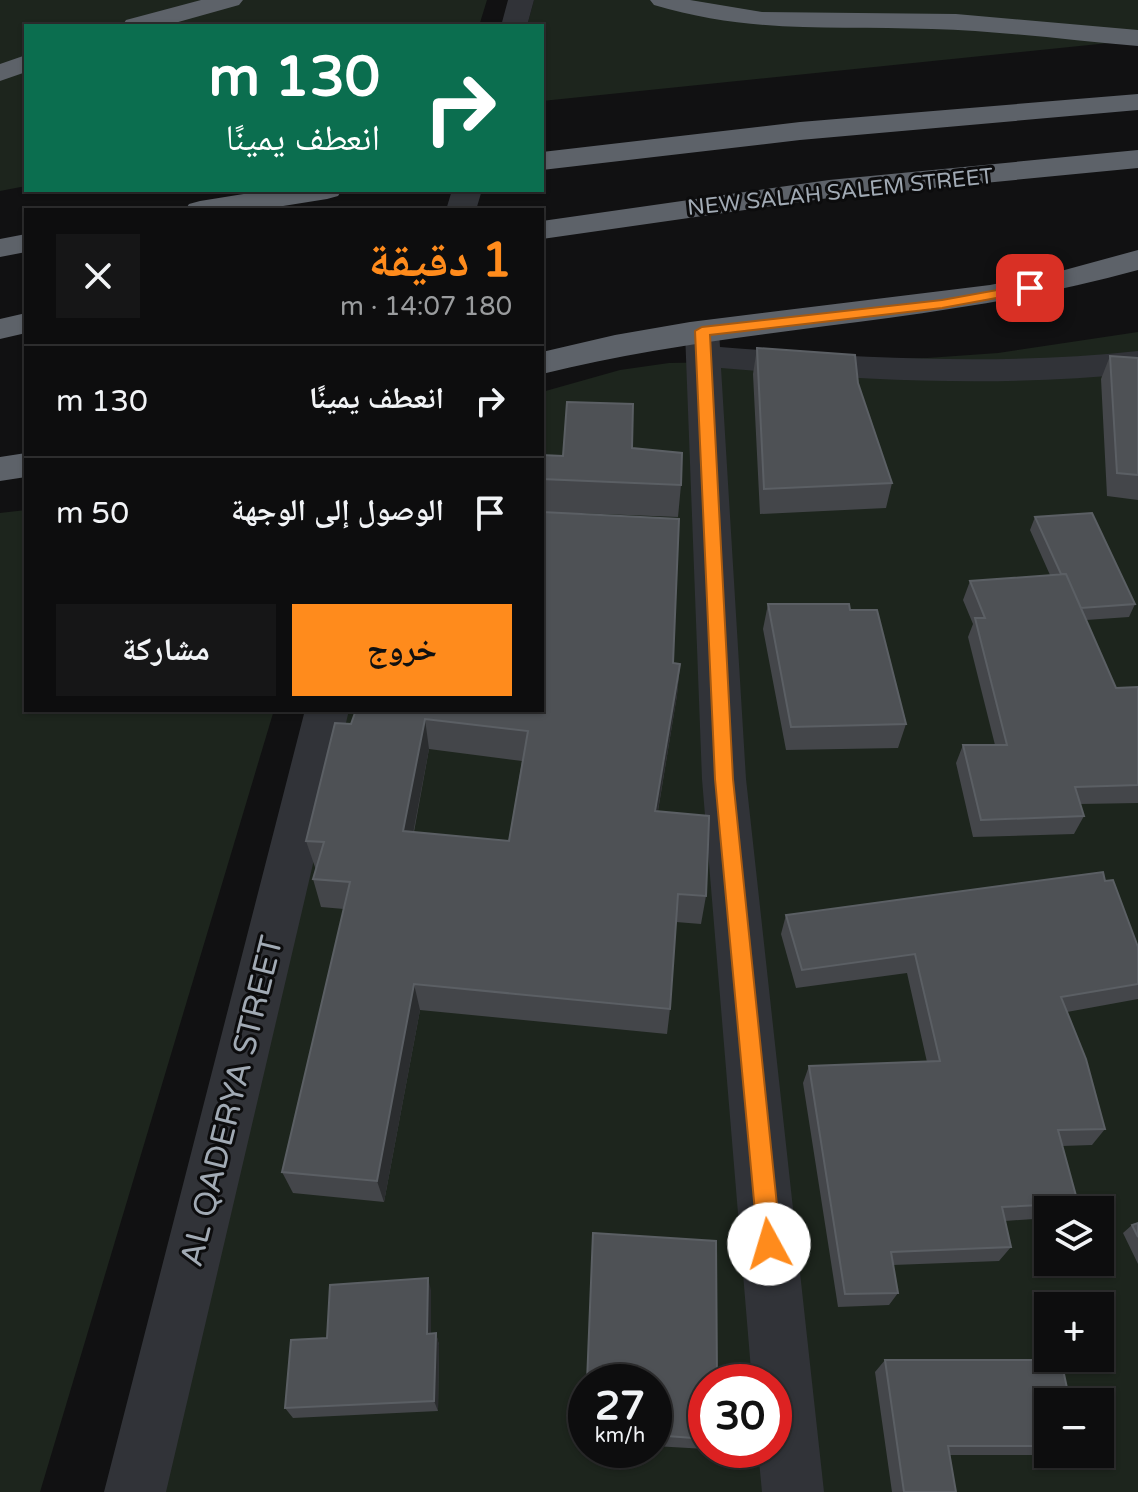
<!DOCTYPE html>
<html lang="ar">
<meta charset="utf-8">
<style>
:root{--surface:#0d0d0e;--page:#161617;--text:#f1f3f6;--muted:#9a9c9e;--line:#2d2d2e;--accent:#ff8b1c}
body{margin:0;font-family:"Varela Round","Noto Naskh Arabic",sans-serif;background:var(--page);color:var(--text);direction:rtl;height:100vh;display:flex;flex-direction:column;font-size:30px;white-space:nowrap}
*{box-sizing:border-box;margin:0}
p{font-size:26px;color:var(--muted)}
.icon{flex:none;width:44px;height:44px;fill:none;stroke:currentColor;stroke-width:2;stroke-linecap:round;stroke-linejoin:round}
.map{position:relative;flex:1;overflow:hidden;direction:ltr}
.sheet{position:absolute;left:24px;top:208px;width:520px;height:504px;display:flex;flex-direction:column;background:var(--surface);border-radius:0px;box-shadow:0 2px 6px #0004,0 0 0 2px var(--line);direction:rtl}
.sheet>*{flex:none}
.hud{position:absolute;left:24px;top:24px;width:520px;height:168px;border-radius:0px;box-shadow:0 2px 6px #0004,0 0 0 2px var(--line);direction:rtl;background:#0b6e4f;color:#fff;overflow:hidden}
.buttons{position:absolute;left:1034px;top:1196px;display:grid;gap:16px}
.buttons a{display:grid;place-items:center;width:80px;height:80px;border-radius:0px;background:var(--surface);box-shadow:0 2px 6px #0004,0 0 0 2px var(--line);font-size:40px}
.speed{position:absolute;left:568px;top:1364px;display:flex;gap:16px;font-size:40px;font-weight:700;text-align:center}
.speed>*{display:grid;place-content:center;width:104px;height:104px;border-radius:50%;background:var(--surface);box-shadow:0 2px 6px #0004,0 0 0 2px var(--line);line-height:1}
.speed small{font-size:20px;font-weight:400}
.speed .limit{border:12px solid #d22;background:#fff;color:#111}
.pin{position:absolute;display:grid;place-items:center;width:68px;height:68px;color:#fff;margin:-34px;border-radius:16px;box-shadow:0 4px 12px #0006}
.me{position:absolute;width:88px;margin:-44px;rotate:354deg;stroke-linejoin:round;filter:drop-shadow(0 0 6px #0008)}
.turn{display:flex;align-items:center;gap:28px;height:168px;padding:0 32px;font-size:36px}
.turn .icon{width:104px;height:104px;stroke-width:2.5}
.turn b{display:block;font-size:56px;line-height:68px}
.round{display:grid;place-items:center;flex:none;width:84px;height:84px;border-radius:0px;background:var(--page)}
.summary{display:flex;align-items:center;justify-content:space-between;height:136px;padding:0 32px}
h1{font-size:48px;font-weight:800;line-height:60px;color:var(--accent)}
.button{display:flex;gap:16px;margin-top:auto;padding:16px 32px}
.button a{flex:1;height:92px;border-radius:0px;background:var(--accent);color:#111;font-size:32px;font-weight:800;line-height:92px;text-align:center}
.button a+a{background:var(--page);color:var(--text)}
ul{padding:0;list-style:none}
li{display:flex;align-items:center;gap:24px;height:112px;padding:0 32px;border-top:2px solid var(--line)}
li div{flex:1}
li b{display:block;font-size:30px}
li em{font-style:normal}
.map>svg:first-child{display:block}
</style>
<div class="map">
<svg width="1138" height="1492" viewBox="0 0 1138 1492">
<rect width="100%" height="100%" fill="#111112"/>
<!-- green -->
<path fill="#1d251d" fill-rule="evenodd" d="M 0,0 L 487,0 L 479,26 L 26,26 L 26,186 L 0,191 Z
M 534,0 L 1138,0 L 1138,40 L 542,101 L 542,26 L 527,26 Z
M 1138,332 L 1138,1492 L 149,1492 L 337,710 L 542,710 L 542,392 L 620,370 L 669,363 L 927,358 L 998,353 ZM 1048,1210 L 1100,1210 L 1100,1262 L 1048,1262 ZM 1048,1306 L 1100,1306 L 1100,1358 L 1048,1358 ZM 586,1382 L 654,1382 L 654,1450 L 586,1450 ZM 706,1382 L 774,1382 L 774,1450 L 706,1450 ZM 1048,1402 L 1100,1402 L 1100,1454 L 1048,1454 Z
M 26,510 L 26,710 L 274,710 L 40,1492 L 0,1492 L 0,513 Z"/>
<g fill="none" stroke-linecap="round" stroke-linejoin="round">
<!-- minor -->
<path fill="#313338" fill-rule="evenodd" d="M 508,0 L 534,0 L 527,26 L 501,26 Z
M 452,190 L 482,190 L 476,210 L 446,210 Z
M 702,321 L 714,324 L 719,331 L 720,347 C 860,358 998,366 1138,351 L 1138,373 C 998,388 861,380 721,368 L 746,779 L 824,1492 L 762,1492 L 758,1450 L 774,1450 L 774,1382 L 752,1382 L 702,779 L 685,331 L 690,324 Z
M 305,710 L 349,710 L 166,1492 L 104,1492 Z"/>
<!-- highway -->
<path fill="#5d6269" fill-rule="evenodd" d="M 201,0 L 243,0 L 239,5 L 164,26 L 122,26 L 126,20 Z
M 650,0 L 690,0 L 762,12 L 956,14 L 1138,30 L 1138,46 C 1069,40 1001,31 932,29 C 833,26 751,34 654,5 Z
M 26,55 L 26,72 L 0,81 L 0,64 Z
M 1138,94 L 1138,110 L 800,140 L 542,170 L 542,152 L 800,122 Z
M 1138,150 L 1138,168 L 829,198 L 542,239 L 542,221 L 829,180 Z
M 269,190 L 342,190 L 338,196 L 327,199 L 258,210 L 185,210 L 189,204 L 200,201 Z
M 26,234 L 26,252 L 0,257 L 0,239 Z
M 1138,250 L 1138,270 C 941,325 740,325 542,374 L 542,352 L 615,335 L 690,322 L 990,285 L 1061,271 Z
M 26,313 L 26,333 L 0,339 L 0,319 Z
M 26,453 L 26,477 L 0,481 L 0,457 Z"/>
</g>
<!-- wall -->
<path fill="#44464a" fill-rule="evenodd" d="M 757,348 L 858,383 L 892,483 L 886,508 L 760,514 L 753,374 Z
M 1110,356 L 1138,358 L 1138,500 L 1107,496 L 1101,379 Z
M 632,448 L 681,485 L 678,517 L 576,513 L 673,663 L 680,664 L 677,695 L 658,811 L 706,896 L 701,924 L 676,922 L 670,1009 L 667,1034 L 420,1010 L 384,1202 L 293,1193 L 282,1172 L 344,909 L 321,907 L 313,879 L 316,870 L 306,841 L 351,724 L 542,710 L 542,455 L 563,456 ZM 429,749 L 522,761 L 509,841 L 414,832 Z
M 1035,517 L 1135,604 L 1129,617 L 1086,620 L 1116,688 L 1138,687 L 1138,803 L 1080,804 L 1084,816 L 1074,834 L 973,837 L 956,763 L 963,745 L 995,745 L 968,637 L 973,624 L 963,600 L 970,581 L 1050,575 L 1030,530 Z
M 768,604 L 850,610 L 906,724 L 898,748 L 786,750 L 763,629 Z
M 1105,881 L 1138,947 L 1138,999 L 1067,1012 L 1105,1129 L 1092,1145 L 1062,1146 L 1078,1203 L 1072,1210 L 1048,1210 L 1048,1218 L 1005,1221 L 1011,1247 L 999,1261 L 893,1265 L 898,1293 L 889,1305 L 838,1307 L 803,1083 L 809,1066 L 927,1062 L 907,973 L 796,988 L 781,934 L 786,915 Z
M 1138,1223 L 1138,1264 L 1123,1233 L 1132,1225 Z
M 431,1290 L 431,1333 L 436,1333 L 439,1345 L 438,1411 L 293,1418 L 285,1408 L 327,1338 Z
M 885,1360 L 1048,1402 L 1048,1454 L 1065,1454 L 1062,1455 L 950,1455 L 956,1492 L 892,1492 L 875,1372 Z
M 654,1382 L 706,1382 L 706,1449 L 654,1446 Z"/>
<!-- shaded-wall -->
<path fill="#2b2d2f" d="M 680,664 L 677,695 L 653,840 L 655,811 Z
M 425,719 L 429,749 L 408,860 L 403,831 Z
M 414,984 L 420,1010 L 384,1202 L 377,1181 Z
M 428,1278 L 431,1290 L 431,1345 L 427,1334 Z
M 436,1333 L 439,1345 L 438,1411 L 434,1401 Z"/>
<!-- building -->
<path fill="#4e5155" stroke="#5b5f64" stroke-width="2" fill-rule="evenodd" d="M 757,348 L 855,355 L 858,383 L 892,483 L 764,489 Z
M 1110,356 L 1138,358 L 1138,475 L 1117,473 Z
M 567,402 L 633,404 L 632,448 L 682,453 L 681,485 L 542,479 L 542,455 L 563,456 Z
M 542,512 L 679,519 L 673,663 L 680,664 L 655,811 L 709,816 L 709,819 L 706,896 L 678,894 L 670,1009 L 414,984 L 377,1181 L 282,1172 L 350,882 L 313,879 L 324,842 L 306,841 L 335,723 L 351,724 L 356,710 L 542,710 ZM 425,719 L 528,731 L 509,841 L 403,831 Z
M 1092,513 L 1135,604 L 1081,608 L 1066,574 L 1061,574 L 1035,517 Z
M 1066,574 L 1116,688 L 1138,687 L 1138,785 L 1075,787 L 1084,816 L 981,820 L 963,745 L 1007,745 L 975,618 L 985,618 L 970,581 Z
M 768,604 L 849,604 L 850,610 L 877,610 L 906,724 L 791,727 Z
M 1103,872 L 1105,881 L 1113,880 L 1138,947 L 1138,984 L 1061,997 L 1086,1059 L 1105,1129 L 1058,1130 L 1078,1203 L 1002,1207 L 1011,1247 L 891,1252 L 898,1293 L 845,1294 L 809,1066 L 940,1061 L 915,954 L 802,970 L 786,915 Z
M 1138,1223 L 1138,1237 L 1132,1225 Z
M 593,1233 L 716,1241 L 717,1382 L 706,1382 L 706,1439 L 654,1435 L 654,1382 L 587,1382 Z
M 428,1278 L 427,1334 L 436,1333 L 434,1401 L 285,1408 L 291,1340 L 327,1338 L 330,1285 Z
M 885,1360 L 1061,1360 L 1070,1402 L 1048,1402 L 1048,1446 L 948,1446 L 956,1492 L 904,1492 Z"/>
<!-- route -->
<path fill="#ff8b1c" stroke="#a65a12" stroke-width="2" d="M 1030,284 L 1035,285 L 1035,291 L 942,308 L 710,335 L 733,779 L 781,1244 L 777,1252 L 769,1256 L 761,1252 L 758,1244 L 715,779 L 695,331 L 702,327 L 942,300 Z"/>
<g text-anchor="middle" stroke-width="6" stroke-linejoin="round" paint-order="stroke">
<!-- far-street labels -->
<g font-size="22" fill="#a1aab4" stroke="#0c0c0d">
<text transform="translate(840 191) rotate(-6)" y="8">NEW SALAH SALEM STREET</text>
</g>
<!-- near-street labels -->
<g font-size="32" fill="#a1aab4" stroke="#0c0c0d">
<text transform="translate(231 1101) rotate(-76)" y="11">AL QADERYA STREET</text>
</g>
</g>
</svg>
<div class="buttons">
<a><svg class="icon" aria-label="layers" viewBox="0 0 24 24"><path d="M12 4l9 5-9 5-9-5zM3 14l9 5 9-5"/></svg></a>
<a>+</a>
<a>−</a>
</div>
<div class="speed"><div>27<small>km/h</small></div><div class="limit">30</div></div>
<div class="pin" style="left:1030px;top:288px;background:#d93025"><svg class="icon" aria-label="arrive" viewBox="0 0 24 24"><path d="M6 21V4h12l-3 4 3 4H6"/></svg></div>
<svg class="me" style="left:769px;top:1244px" viewBox="-20 -20 40 40"><circle r="19" fill="#fff"/><path d="M0-13L10 11 0 6-10 11z" fill="#ff8b1c"/></svg>
<div class="hud">
<div class="turn"><svg class="icon" aria-label="right" viewBox="0 0 24 24"><path d="M7 20v-9h11M14 6l5 5-5 5"/></svg><div><b>130 m</b>انعطف يمينًا</div></div>
</div>
<section class="sheet">
<div class="summary"><div><h1>1 دقيقة</h1><p>180 m · 14:07</p></div><a class="round"><svg class="icon" aria-label="close" viewBox="0 0 24 24"><path d="M6 6l12 12M18 6L6 18"/></svg></a></div>
<ul>
<li><svg class="icon" aria-label="right" viewBox="0 0 24 24"><path d="M7 20v-9h11M14 6l5 5-5 5"/></svg><div><b>انعطف يمينًا</b></div><em>130 m</em></li>
<li><svg class="icon" aria-label="arrive" viewBox="0 0 24 24"><path d="M6 21V4h12l-3 4 3 4H6"/></svg><div><b>الوصول إلى الوجهة</b></div><em>50 m</em></li>
</ul>
<div class="button"><a>خروج</a><a>مشاركة</a></div>
</section>
</div>
